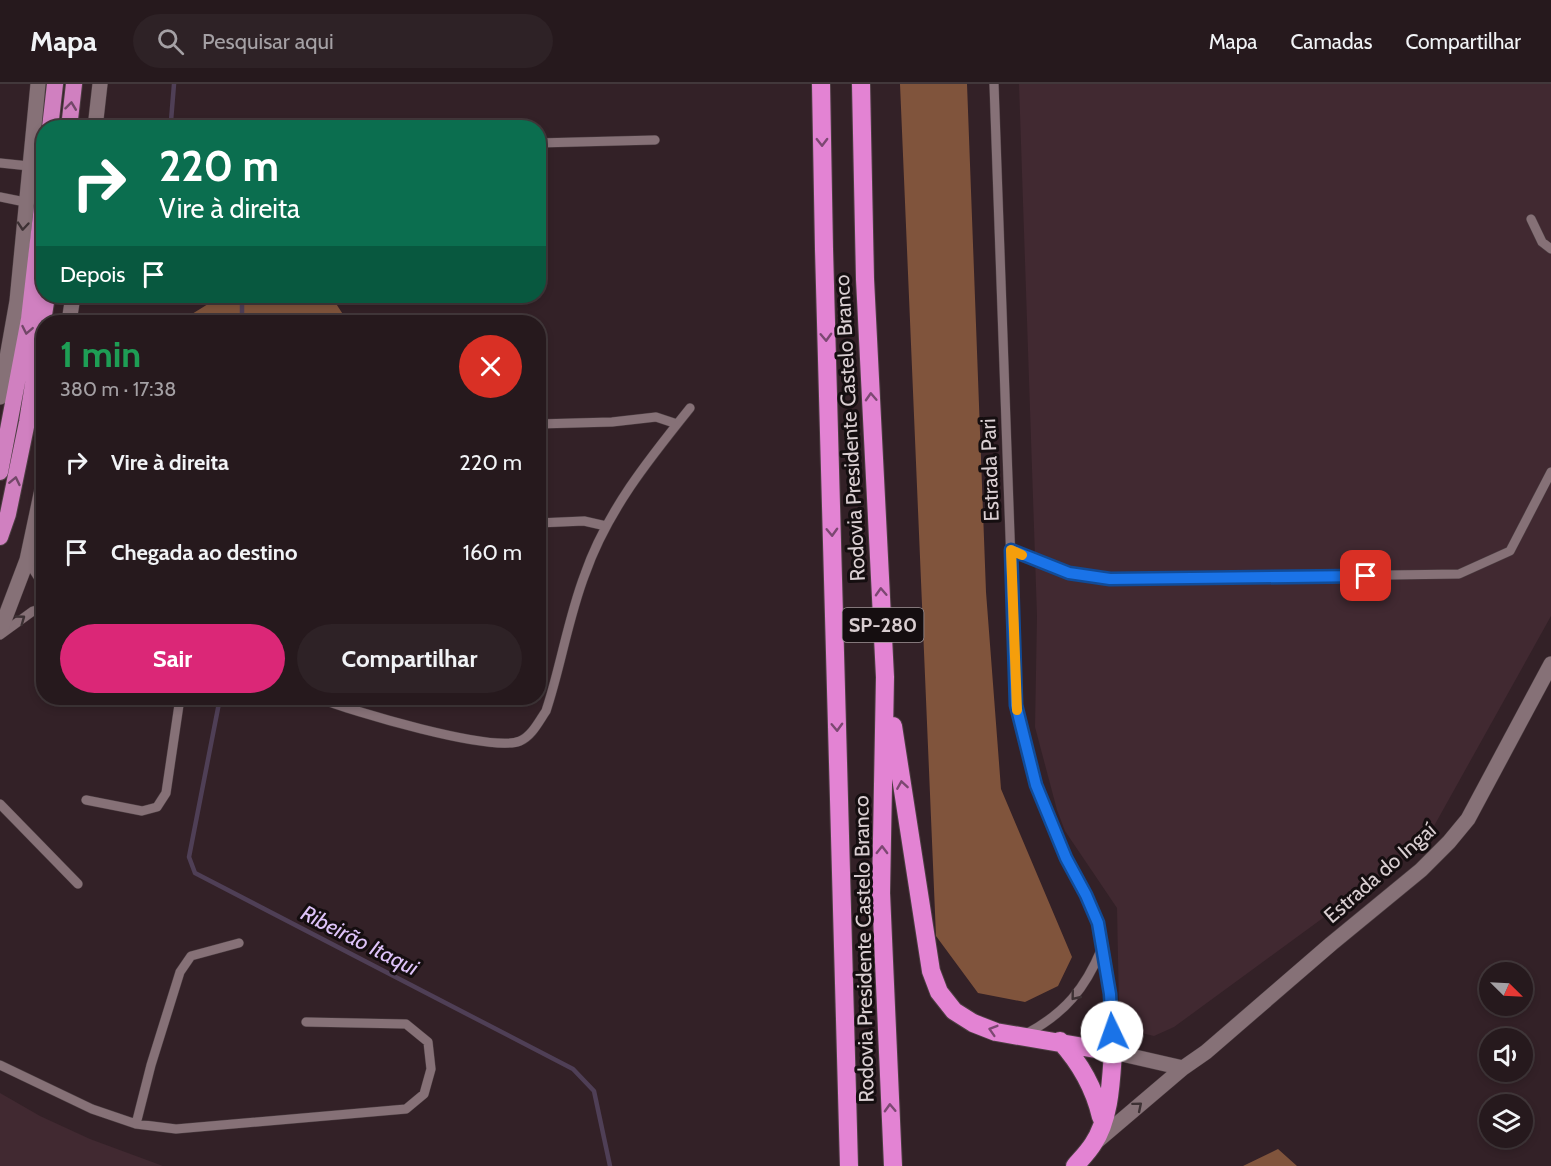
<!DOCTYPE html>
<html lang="pt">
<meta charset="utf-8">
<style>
:root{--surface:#26191d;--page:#2e2226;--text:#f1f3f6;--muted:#a4a0a4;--line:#42383b;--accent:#db2777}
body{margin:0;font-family:Cabin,sans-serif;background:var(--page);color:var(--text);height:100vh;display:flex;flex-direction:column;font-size:22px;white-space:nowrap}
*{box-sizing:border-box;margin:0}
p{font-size:20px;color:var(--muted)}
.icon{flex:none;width:33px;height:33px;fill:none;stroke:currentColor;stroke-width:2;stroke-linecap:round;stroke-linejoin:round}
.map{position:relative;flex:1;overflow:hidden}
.sheet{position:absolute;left:36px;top:231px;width:510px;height:390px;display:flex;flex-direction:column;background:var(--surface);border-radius:24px;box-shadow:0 3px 9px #0003,0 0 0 2px var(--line)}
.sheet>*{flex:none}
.guide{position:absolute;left:36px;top:36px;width:510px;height:183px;border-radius:24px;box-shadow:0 3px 9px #0003,0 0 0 2px var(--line);background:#0b6e4f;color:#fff;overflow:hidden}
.needle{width:39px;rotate:114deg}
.buttons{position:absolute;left:1479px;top:878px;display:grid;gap:12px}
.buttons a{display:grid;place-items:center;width:54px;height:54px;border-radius:50%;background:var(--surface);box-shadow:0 3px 9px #0003,0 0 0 2px var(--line);font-size:30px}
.pin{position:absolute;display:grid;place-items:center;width:51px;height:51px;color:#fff;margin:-26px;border-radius:12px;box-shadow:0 3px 9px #0006}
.me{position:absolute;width:66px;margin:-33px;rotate:357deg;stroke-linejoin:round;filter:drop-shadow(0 0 4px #0008)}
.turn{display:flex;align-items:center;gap:21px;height:126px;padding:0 24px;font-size:27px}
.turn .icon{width:78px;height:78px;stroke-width:2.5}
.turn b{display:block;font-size:42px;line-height:51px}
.then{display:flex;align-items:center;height:57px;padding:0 24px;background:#0003;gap:12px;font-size:22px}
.round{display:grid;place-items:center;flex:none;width:63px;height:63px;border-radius:32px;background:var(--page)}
.headline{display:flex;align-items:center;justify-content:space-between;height:102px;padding:0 24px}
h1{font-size:36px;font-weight:800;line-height:45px;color:#1e9e55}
.button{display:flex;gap:12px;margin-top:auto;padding:12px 24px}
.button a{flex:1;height:69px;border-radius:36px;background:var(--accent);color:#fff;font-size:24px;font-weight:800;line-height:69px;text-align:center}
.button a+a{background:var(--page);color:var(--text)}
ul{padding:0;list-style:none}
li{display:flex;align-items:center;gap:18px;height:90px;padding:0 24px}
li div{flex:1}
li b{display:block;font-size:22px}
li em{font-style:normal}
header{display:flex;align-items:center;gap:36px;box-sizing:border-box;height:84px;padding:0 30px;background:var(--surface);border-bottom:2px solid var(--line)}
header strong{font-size:28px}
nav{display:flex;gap:33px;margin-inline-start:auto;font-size:21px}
.search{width:420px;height:54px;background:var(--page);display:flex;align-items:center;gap:15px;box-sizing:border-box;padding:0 21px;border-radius:33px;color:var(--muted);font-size:22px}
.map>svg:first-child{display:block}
</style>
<header>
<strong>Mapa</strong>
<div class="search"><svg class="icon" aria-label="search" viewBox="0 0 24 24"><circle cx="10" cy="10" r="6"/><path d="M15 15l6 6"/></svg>Pesquisar aqui</div>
<nav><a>Mapa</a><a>Camadas</a><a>Compartilhar</a></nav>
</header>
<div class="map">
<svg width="1551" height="1082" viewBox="0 0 1551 1082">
<rect width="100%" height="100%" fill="#332127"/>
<!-- built -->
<path fill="#412931" d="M 1019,0 L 1551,0 L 1551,532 L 1424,760 L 1174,943 L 1154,952 L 1133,947 L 1119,924 L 1117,824 L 1065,747 L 1057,726 L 1035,643 L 1037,532 Z
M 0,1009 L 40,1032 L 90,1055 L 163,1082 L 0,1082 Z"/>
<!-- forest -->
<path fill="#80543c" d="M 900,0 L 967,0 L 986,508 L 1001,705 L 1072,873 L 1058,902 L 1025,918 L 978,909 L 936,852 Z
M 221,212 L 331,212 L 348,238 L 179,238 Z
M 1278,1065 L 1297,1082 L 1243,1082 Z"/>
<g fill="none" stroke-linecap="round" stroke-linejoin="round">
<!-- stream -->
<path stroke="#4f3f56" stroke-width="4.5" d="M 171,37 L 174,0
M 242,212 L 242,238
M 220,614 L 189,773 L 195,789 L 573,985 L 594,1007 L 610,1082"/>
<!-- service casing -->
<g stroke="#4c3e42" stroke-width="10">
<path id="service" d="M 994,0 L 1016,621 C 1029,673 1043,724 1066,774 C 1076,796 1090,816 1098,840 C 1111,881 1111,925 1113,968
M 538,59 L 655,56
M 0,79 L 29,82
M 0,113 L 25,118
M 1531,135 L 1542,158 L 1551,165
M 538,340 L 612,338 L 656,333 L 677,340
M 538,439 L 584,437 L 606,442
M 1011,466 L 1069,489 L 1110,495 L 1459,490 L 1510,467 L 1551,388
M 27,476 L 44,502
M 0,551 L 33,527 L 44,524
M 319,614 C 351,627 492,669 520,657 C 532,652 539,637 546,627 C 561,582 568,534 585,490 C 607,427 649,375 690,324
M 86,716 L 142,727 L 157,723 L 166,709 L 180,614
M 0,720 L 78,800
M 1026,950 C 1065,929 1085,905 1102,864
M 0,981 L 92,1025 L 136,1040 L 176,1045 L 406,1025 L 424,1010 L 431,985 L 428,958 L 406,940 L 306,938
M 136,1040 L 151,981 L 180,888 L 191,872 L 239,859"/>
</g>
<!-- minor casing -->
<g stroke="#4c3e42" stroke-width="16">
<path id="minor" d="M 1113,968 L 1183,984
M 1096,1058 L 1183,984 L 1206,968 L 1331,860 L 1421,786 L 1449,758 L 1468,735 L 1551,580"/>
</g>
<!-- tertiary casing -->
<g stroke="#4c3e42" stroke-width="16">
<path id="tertiary" d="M 95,44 L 100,0
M 69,238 L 73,212
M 0,313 L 17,217 L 38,0
M 0,547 L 27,476 L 44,396"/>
</g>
<!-- trunk casing -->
<g stroke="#4c3e42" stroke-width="18">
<path id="trunk" d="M 50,44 L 55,0
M 69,44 L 74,0
M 0,388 L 29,235 L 44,105
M 0,453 L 8,430 L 27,338 L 47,212"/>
</g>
<!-- motorway casing -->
<g stroke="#4c3e42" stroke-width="20">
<path id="motorway" d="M 821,0 L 824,165 L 849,1082
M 861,0 L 865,195 L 885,593 L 881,809 L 893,1082
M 893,642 L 931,887 L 939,908 L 954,927 L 973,939 L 996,948 L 1113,968 C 1111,997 1110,1035 1093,1060 C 1088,1068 1081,1075 1075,1082
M 1060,957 C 1081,980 1094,1003 1101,1033"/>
</g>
<!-- service -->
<use href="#service" stroke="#867177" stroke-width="9"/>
<!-- minor -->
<use href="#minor" stroke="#867177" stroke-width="15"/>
<!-- tertiary -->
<use href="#tertiary" stroke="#867177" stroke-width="15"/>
<!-- trunk -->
<use href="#trunk" stroke="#d080c0" stroke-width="16"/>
<!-- motorway -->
<use href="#motorway" stroke="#e383d3" stroke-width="18"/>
</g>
<!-- one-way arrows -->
<defs><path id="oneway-chevron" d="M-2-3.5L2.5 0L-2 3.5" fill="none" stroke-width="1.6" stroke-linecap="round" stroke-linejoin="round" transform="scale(1.5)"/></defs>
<g stroke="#724768">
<use href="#oneway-chevron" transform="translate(71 22) rotate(-83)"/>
<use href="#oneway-chevron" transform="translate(27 246) rotate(101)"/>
<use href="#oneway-chevron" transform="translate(15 397) rotate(-78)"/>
</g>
<g stroke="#7c4872">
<use href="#oneway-chevron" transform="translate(822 58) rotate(89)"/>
<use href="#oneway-chevron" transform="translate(826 253) rotate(88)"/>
<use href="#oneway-chevron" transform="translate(871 313) rotate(-93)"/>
<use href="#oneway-chevron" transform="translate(832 448) rotate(88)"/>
<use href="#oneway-chevron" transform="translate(881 508) rotate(-93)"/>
<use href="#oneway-chevron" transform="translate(837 643) rotate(88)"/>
<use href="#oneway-chevron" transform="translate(902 701) rotate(-99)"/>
<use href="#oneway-chevron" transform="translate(882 766) rotate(-89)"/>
<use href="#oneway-chevron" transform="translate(993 946) rotate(-163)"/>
<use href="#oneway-chevron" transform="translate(890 1024) rotate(-92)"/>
</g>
<g stroke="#3d3134">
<use href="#oneway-chevron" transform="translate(23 142) rotate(95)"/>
<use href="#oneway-chevron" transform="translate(21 535) rotate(-36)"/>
<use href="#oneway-chevron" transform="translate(1075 912) rotate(129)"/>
<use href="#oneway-chevron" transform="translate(1138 1022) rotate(-40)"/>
</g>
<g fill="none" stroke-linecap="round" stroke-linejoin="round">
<!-- route casing -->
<g stroke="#114b97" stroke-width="15">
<path id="route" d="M 1112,948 L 1110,910 L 1098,839 L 1086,811 L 1066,774 L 1036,701 L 1016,621 L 1011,466 L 1069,489 L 1110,495 L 1366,492"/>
</g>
<!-- route -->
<use href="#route" stroke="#1a73e8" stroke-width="10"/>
<!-- slow -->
<path stroke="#f59e0b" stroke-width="10" d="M 1017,626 L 1011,466 L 1022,471"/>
</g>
<g text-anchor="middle" stroke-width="6" stroke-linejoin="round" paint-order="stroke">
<!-- shield labels -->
<rect fill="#150e10" stroke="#9e9497" stroke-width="1.5" x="842.5" y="524" width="81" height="34" rx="4.5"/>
<g font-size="20" font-weight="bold" fill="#d9ced1">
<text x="883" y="548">SP-280</text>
</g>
<!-- street labels -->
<g font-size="21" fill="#d9ced1" stroke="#150e10">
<text transform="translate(850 344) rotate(-93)" y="7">Rodovia Presidente Castelo Branco</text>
<text transform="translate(990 386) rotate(-92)" y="7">Estrada Pari</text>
<text transform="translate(1380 789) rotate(-41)" y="7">Estrada do Ingaí</text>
<text transform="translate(864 865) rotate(-91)" y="7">Rodovia Presidente Castelo Branco</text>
</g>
<!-- water labels -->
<g font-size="22" font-style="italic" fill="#dec3f9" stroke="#150e10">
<text transform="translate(360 856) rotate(27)" y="8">Ribeirão Itaqui</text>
</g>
</g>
</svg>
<div class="buttons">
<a><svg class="needle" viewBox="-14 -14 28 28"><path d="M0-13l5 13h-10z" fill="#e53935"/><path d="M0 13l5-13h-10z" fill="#a4a0a4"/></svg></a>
<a><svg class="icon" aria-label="sound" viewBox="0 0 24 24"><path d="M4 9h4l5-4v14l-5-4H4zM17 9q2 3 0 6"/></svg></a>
<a><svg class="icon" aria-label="layers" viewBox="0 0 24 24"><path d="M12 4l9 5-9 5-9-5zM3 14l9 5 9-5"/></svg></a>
</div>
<div class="pin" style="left:1366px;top:492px;background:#d93025"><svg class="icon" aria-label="arrive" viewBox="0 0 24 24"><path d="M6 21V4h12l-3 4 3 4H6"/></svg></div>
<svg class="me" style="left:1112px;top:948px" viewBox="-20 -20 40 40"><circle r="19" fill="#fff"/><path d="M0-13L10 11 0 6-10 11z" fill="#1a73e8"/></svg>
<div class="guide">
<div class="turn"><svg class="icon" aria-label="right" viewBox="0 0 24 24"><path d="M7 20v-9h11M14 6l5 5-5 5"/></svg><div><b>220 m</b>Vire à direita</div></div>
<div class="then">Depois<svg class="icon" aria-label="arrive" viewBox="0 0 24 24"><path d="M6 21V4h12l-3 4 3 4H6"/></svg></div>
</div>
<section class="sheet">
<div class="headline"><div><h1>1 min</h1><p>380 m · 17:38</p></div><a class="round" style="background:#d93025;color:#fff"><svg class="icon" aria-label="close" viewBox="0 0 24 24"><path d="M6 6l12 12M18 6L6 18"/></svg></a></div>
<ul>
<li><svg class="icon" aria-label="right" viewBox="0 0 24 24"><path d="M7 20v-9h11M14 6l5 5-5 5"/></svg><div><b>Vire à direita</b></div><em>220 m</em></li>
<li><svg class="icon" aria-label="arrive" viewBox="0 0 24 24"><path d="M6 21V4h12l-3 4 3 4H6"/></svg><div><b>Chegada ao destino</b></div><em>160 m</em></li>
</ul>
<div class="button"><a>Sair</a><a>Compartilhar</a></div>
</section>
</div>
